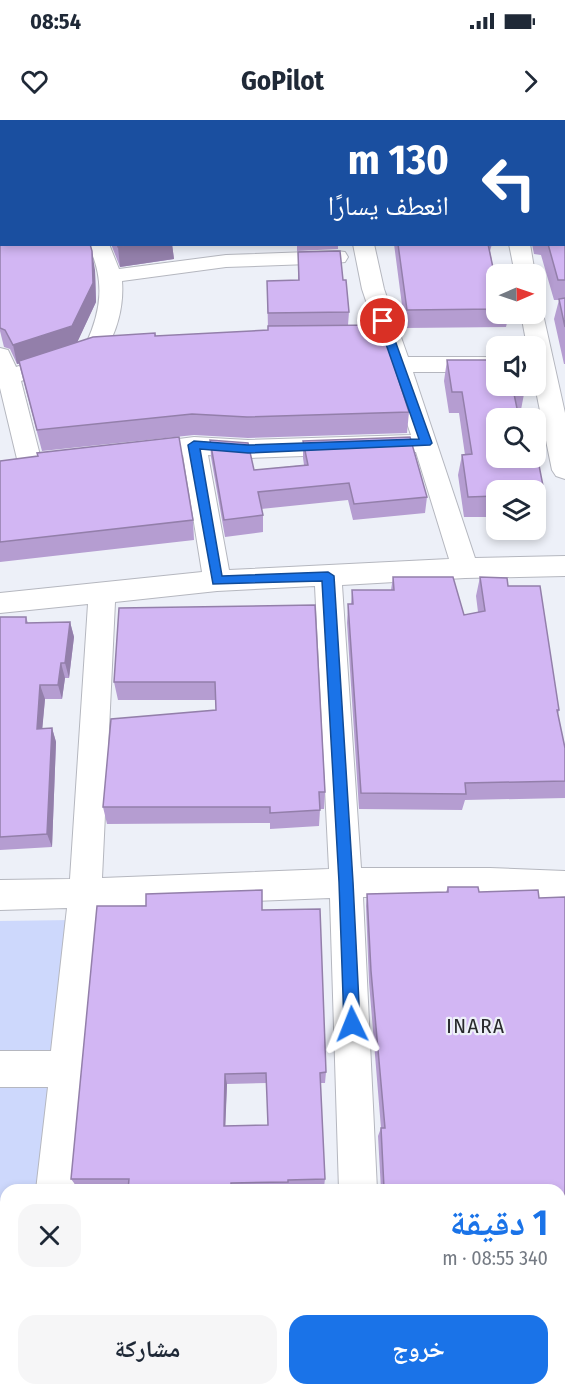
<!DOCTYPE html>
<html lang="ar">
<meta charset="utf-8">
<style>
:root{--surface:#fff;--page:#f6f6f7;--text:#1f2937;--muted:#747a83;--accent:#1a73e8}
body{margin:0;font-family:"Fira Sans Condensed","Noto Naskh Arabic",sans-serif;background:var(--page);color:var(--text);direction:rtl;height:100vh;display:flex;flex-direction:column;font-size:22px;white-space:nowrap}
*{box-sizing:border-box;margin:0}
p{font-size:20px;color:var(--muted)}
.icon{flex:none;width:33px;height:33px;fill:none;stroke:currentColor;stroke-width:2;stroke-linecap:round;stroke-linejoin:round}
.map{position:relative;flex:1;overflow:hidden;direction:ltr}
.drawer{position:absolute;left:0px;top:1064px;width:566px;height:212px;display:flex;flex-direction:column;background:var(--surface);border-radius:18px 18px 0 0;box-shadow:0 3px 9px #0003;direction:rtl}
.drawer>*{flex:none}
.banner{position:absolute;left:0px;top:0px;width:566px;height:126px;box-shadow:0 3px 9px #0003;direction:rtl;background:#1a4fa0;color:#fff;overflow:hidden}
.needle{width:39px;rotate:88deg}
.fabs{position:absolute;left:486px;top:144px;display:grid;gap:12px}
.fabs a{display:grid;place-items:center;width:60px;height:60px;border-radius:12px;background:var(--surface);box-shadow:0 3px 9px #0003;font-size:30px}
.pin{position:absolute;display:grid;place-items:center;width:51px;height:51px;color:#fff;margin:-26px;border:3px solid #fff;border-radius:50%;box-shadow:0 2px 6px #0007}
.me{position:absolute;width:66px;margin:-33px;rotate:358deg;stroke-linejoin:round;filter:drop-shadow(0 0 4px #0008)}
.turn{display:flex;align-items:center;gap:21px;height:126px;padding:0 18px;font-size:27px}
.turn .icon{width:78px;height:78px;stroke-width:2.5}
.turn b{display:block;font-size:42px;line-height:51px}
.round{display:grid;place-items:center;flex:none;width:63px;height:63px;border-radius:18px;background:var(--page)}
.head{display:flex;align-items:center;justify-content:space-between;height:102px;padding:0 18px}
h1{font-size:36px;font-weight:700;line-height:45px;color:var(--accent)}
.primary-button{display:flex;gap:12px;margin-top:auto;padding:12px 18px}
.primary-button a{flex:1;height:69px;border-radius:18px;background:var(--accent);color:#fff;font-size:24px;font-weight:700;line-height:69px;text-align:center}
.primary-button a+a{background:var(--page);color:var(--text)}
.status{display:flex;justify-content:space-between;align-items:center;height:42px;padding:0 30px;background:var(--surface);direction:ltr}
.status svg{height:16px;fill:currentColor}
header{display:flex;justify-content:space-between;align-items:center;height:78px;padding:0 18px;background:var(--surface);font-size:27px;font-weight:700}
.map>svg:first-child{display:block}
</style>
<div class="status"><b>08:54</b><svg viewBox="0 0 49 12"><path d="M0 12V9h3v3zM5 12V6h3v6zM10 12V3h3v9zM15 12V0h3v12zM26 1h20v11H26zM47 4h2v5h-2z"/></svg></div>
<header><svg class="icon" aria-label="forward" viewBox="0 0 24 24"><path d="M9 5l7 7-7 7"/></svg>GoPilot<svg class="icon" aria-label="heart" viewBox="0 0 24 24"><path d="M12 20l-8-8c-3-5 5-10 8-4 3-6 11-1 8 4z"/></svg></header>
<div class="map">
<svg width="565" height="1274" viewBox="0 0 565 1274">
<rect width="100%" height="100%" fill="#edf0f8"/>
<!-- green -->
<path fill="#cdd8fc" d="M 72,800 L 47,1069 L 6,1070 L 6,1102 L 0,1102 L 0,801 Z"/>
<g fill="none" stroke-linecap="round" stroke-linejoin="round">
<!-- street casing -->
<g stroke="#b5b7bf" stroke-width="2">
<path id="street" d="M 564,81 L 565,81 L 565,93 L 564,93 Z
M 88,124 L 109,124 L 119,149 L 226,135 L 337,131 L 345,132 L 348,137 L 345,142 L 337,143 L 226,147 L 122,161 C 124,186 117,213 103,234 L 21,261 L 42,343 L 39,349 L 30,352 L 21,349 L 18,343 L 0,268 L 0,228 L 8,230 L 16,247 L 86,224 C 102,189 105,160 88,124 Z
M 353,124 L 374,124 L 384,169 L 408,237 L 496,237 L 496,252 L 413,252 L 475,438 L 565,436 L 565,456 L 465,458 L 342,465 L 361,748 L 490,748 L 565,751 L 565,781 L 490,777 L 363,777 L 377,1070 L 339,1070 L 330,778 L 100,787 L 74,1070 L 36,1070 L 48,967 L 0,967 L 0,931 L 51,931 L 67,788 L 0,790 L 0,760 L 70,759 L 88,484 L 0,493 L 0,473 L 202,452 L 183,335 L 142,340 L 133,337 L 130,331 L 133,325 L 194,317 L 248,320 L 411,315 L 362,169 ZM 416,332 L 449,439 L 229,450 L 208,335 L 248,338 ZM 315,466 L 329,749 L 102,758 L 115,482 L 217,471 Z
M 509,124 L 530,124 L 535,154 L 515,154 Z
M 536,188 L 540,189 L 543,194 L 565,293 L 565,359 L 556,356 L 552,350 L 535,266 L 536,226 L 527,226 L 521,194 L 536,194 Z
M 560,1138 L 565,1138 L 565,1178 L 560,1177 Z
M 0,1139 L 6,1139 L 6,1179 L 0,1179 Z
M 305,1269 L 345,1269 L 346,1274 L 304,1274 Z"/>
</g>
<!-- street -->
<use href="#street" fill="#fff" fill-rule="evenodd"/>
</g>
<!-- wall -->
<path fill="#b59dd1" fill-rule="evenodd" d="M 565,0 L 565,63 L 564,63 L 564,2 Z
M 0,74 L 95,150 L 96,182 L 77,222 L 155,213 L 156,216 L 268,210 L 267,161 L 298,160 L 298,132 L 343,160 L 349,192 L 348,205 L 409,292 L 407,313 L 248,318 L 194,315 L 42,331 L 19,244 L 17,244 L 10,229 L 4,227 L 0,211 Z
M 565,94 L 565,244 L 564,244 L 554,199 L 559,180 L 554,180 L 541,135 L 534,134 L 532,124 L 564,124 Z
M 111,124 L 172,124 L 174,139 L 120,147 Z
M 297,124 L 338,124 L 338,129 L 297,131 Z
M 394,124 L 492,124 L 490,131 L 496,162 L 496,194 L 509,194 L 506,207 L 405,208 Z
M 447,240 L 524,274 L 520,295 L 496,298 L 545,376 L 540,396 L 536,396 L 536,370 L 496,370 L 496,397 L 464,397 L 458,355 L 462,335 L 465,335 L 459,293 L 449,293 L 444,261 Z
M 210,320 L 254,350 L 304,345 L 303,338 L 303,321 L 427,377 L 425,393 L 353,400 L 348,380 L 261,389 L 263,395 L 263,412 L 225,417 L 211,337 Z
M 0,341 L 193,400 L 194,420 L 0,442 Z
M 393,457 L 464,495 L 478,492 L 476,476 L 480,457 L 508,466 L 559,590 L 558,594 L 565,628 L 565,678 L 465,680 L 462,690 L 359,689 L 347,503 L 348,484 L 351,484 L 352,470 L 391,470 Z
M 315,485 L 325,672 L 324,689 L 320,689 L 319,706 L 270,709 L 270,703 L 107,704 L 103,687 L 216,590 L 215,580 L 118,580 L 114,562 Z
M 0,497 L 26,497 L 28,503 L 70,502 L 74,517 L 69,558 L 65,558 L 62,579 L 45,579 L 42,609 L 52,608 L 56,622 L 52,727 L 0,730 Z
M 448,767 L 479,772 L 539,778 L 565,777 L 565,1090 L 560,1090 L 560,1070 L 381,1070 L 378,1016 L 381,1008 L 369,862 L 366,786 L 367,774 L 446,772 Z
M 262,790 L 326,952 L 325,963 L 320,963 L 325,1059 L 324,1067 L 288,1068 L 288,1070 L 128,1070 L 129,1067 L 77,1067 L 71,1059 ZM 267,963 L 268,1005 L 225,1006 L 227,964 Z
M 0,1182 L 5,1182 L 6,1183 L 6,1258 L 0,1258 Z
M 42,1269 L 188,1269 L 47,1271 Z"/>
<!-- shaded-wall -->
<path fill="#937faa" d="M 136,124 L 172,124 L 174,139 L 120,147 L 118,127 Z
M 92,131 L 95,150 L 96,182 L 76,225 L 17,244 L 13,225 Z
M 70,502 L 74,517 L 69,558 L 65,543 Z
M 61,543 L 65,558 L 62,579 L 58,565 Z
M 40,565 L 45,579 L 41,623 L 37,609 Z
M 52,608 L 56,622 L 52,727 L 47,714 Z
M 225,954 L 227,964 L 225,1015 L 224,1006 Z
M 5,1182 L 6,1183 L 6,1200 L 3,1198 Z"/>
<!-- building -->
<path fill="#d2b6f3" stroke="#937faa" stroke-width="1.5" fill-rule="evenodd" d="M 373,0 L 565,0 L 565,44 L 564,44 L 564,2 L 373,2 Z
M 0,74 L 2,74 L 2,124 L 90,124 L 92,131 L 93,163 L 72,206 L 13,225 L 5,210 L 0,208 Z
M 564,94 L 565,94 L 565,160 L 558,160 L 548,124 L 564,124 Z
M 117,124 L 136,124 L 118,127 Z
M 398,124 L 488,124 L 496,162 L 496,189 L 407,190 Z
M 340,131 L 343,160 L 346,160 L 349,192 L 268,193 L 267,161 L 299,160 L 298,132 Z
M 565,178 L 565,207 L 559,179 Z
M 381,205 L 409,292 L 247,297 L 192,294 L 37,310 L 19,241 L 93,217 L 155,213 L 155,216 L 268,210 L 268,206 Z
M 447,240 L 496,240 L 496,266 L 523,266 L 524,274 L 514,274 L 519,298 L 496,298 L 496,338 L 536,338 L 536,335 L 537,335 L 545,376 L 536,376 L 536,370 L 496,370 L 496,376 L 468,377 L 462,335 L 472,334 L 462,272 L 452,272 Z
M 179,317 L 193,400 L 0,422 L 0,341 L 38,336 L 37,333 Z
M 410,317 L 427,377 L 354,384 L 349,363 L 258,372 L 263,395 L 224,400 L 210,320 L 248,323 L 254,350 L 308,345 L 303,321 Z
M 393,457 L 453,457 L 464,495 L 485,491 L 480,457 L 507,458 L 508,466 L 540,466 L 559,590 L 557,590 L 565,628 L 565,661 L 465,663 L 466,674 L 361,673 L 348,484 L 353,484 L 352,470 L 394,470 Z
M 315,485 L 325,672 L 319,672 L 320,690 L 270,693 L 270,687 L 103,687 L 111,599 L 216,590 L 215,562 L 114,562 L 119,488 Z
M 0,497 L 26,497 L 26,503 L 70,502 L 65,543 L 61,543 L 58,565 L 40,565 L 37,609 L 52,608 L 47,714 L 0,717 Z
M 448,767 L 478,767 L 479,772 L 538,770 L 539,778 L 565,777 L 565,1083 L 560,1084 L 560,1070 L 446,1070 L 445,1068 L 384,1068 L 381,1008 L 385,1008 L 371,851 L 367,774 L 448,772 Z
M 262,770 L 262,790 L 320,789 L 326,952 L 320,953 L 325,1059 L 288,1060 L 288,1062 L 231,1063 L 231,1070 L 128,1070 L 129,1059 L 71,1059 L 97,786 L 146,786 L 146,774 ZM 266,953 L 268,1005 L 224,1006 L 225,954 Z
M 0,1182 L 5,1182 L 3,1198 L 6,1198 L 6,1255 L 0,1255 Z
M 560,1183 L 565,1183 L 565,1274 L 347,1274 L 349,1269 L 560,1269 Z
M 78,1269 L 186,1269 L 186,1274 L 78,1274 Z
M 238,1269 L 294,1269 L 294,1271 L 302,1270 L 304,1274 L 238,1274 Z"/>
<!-- route -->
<path fill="#1a73e8" stroke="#114b97" stroke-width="1.5" d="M 383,198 L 388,201 L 432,323 L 430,325 L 248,333 L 200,329 L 222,456 L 328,452 L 334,456 L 353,762 L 360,904 L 357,909 L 352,912 L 346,909 L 344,904 L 339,762 L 322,461 L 213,464 L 188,325 L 194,321 L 248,325 L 419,319 L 378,201 Z"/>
<g text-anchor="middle" stroke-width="4.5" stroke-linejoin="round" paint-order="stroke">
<!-- neighbourhood labels -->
<g font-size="21" letter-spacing="1.5" fill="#292a2d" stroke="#edf0f8">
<text x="476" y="913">INARA</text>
</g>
</g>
</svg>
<div class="fabs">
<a><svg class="needle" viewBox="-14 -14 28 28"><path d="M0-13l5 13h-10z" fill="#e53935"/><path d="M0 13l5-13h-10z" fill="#747a83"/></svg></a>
<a><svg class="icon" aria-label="sound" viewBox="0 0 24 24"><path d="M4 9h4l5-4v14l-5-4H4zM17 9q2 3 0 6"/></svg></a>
<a><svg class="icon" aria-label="search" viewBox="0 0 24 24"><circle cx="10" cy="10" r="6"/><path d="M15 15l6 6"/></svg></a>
<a><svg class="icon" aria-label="layers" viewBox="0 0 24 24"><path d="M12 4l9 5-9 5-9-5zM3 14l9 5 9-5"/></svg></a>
</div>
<div class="pin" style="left:383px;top:201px;background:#d93025"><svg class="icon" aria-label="arrive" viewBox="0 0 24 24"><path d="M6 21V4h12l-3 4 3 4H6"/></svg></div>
<svg class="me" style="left:352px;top:904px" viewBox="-20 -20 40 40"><path d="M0-17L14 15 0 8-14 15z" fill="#1a73e8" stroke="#fff" stroke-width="4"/></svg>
<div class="banner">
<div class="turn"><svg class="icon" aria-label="left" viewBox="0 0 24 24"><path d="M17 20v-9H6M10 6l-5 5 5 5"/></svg><div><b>130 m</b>انعطف يسارًا</div></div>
</div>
<section class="drawer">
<div class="head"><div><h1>1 دقيقة</h1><p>340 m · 08:55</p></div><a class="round"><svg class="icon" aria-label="close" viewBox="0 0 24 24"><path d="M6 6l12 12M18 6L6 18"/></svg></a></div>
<div class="primary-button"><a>خروج</a><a>مشاركة</a></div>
</section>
</div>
